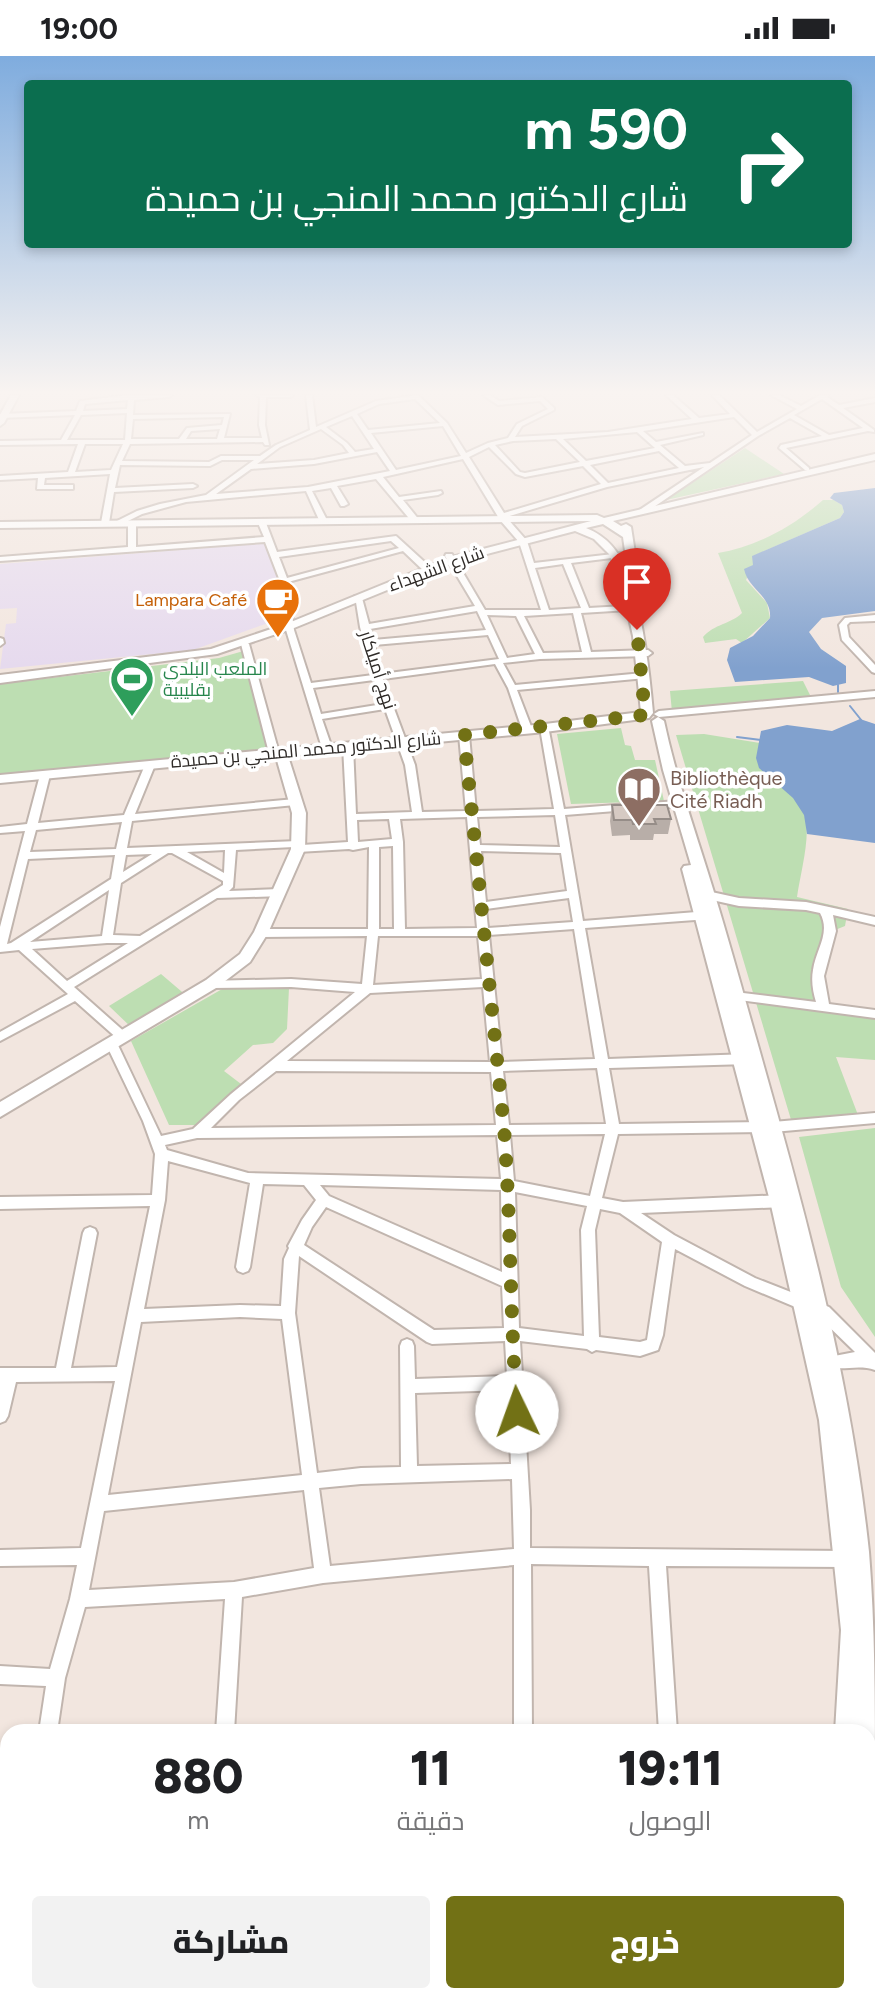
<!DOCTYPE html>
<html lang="ar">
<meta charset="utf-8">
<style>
:root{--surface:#fff;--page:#f2f2f2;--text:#202124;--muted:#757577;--accent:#727115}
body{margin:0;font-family:Figtree,Cairo,sans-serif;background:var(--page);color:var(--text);direction:rtl;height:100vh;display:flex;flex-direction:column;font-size:30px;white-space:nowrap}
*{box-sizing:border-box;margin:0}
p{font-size:26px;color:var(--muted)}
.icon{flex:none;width:44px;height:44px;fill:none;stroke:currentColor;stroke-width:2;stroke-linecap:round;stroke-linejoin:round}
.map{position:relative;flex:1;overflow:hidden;direction:ltr}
.drawer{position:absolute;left:0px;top:1668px;width:876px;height:280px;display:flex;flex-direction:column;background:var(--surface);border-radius:24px 24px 0 0;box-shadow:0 4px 12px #0003;direction:rtl}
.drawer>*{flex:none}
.banner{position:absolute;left:24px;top:24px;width:828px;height:168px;border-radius:8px;box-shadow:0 4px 12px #0003;direction:rtl;background:#0b6e4f;color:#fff;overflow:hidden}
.pin{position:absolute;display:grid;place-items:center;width:68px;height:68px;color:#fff;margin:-82px -34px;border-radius:50% 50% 50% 0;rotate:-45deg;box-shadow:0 0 8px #0007}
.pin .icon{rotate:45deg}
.me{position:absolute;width:88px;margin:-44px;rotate:357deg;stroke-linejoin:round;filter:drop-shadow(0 0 6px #0008)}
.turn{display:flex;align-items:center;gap:28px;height:168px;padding:0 32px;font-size:36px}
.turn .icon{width:104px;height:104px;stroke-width:2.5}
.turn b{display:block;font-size:56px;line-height:68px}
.eta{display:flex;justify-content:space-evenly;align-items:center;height:136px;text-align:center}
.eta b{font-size:48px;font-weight:800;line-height:56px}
.action{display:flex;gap:16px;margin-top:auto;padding:16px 32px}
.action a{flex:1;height:92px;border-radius:8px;background:var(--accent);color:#fff;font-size:32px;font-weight:800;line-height:92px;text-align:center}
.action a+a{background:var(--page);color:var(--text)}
.status{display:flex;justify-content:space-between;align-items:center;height:56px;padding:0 40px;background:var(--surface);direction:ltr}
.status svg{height:22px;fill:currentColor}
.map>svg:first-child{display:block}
</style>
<div class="status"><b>19:00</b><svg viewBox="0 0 49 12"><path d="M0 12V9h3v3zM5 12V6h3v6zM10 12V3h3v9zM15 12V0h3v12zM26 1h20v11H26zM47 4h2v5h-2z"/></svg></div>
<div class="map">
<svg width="875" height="1948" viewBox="0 0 875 1948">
<rect width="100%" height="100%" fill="#f2e6df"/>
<!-- education -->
<path fill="#e6daee" d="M 268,487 L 293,558 L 193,594 L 0,613 L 6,568 L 16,567 L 17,552 L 0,553 L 0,508 Z"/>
<!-- green -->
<path fill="#bddeb2" d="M 745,392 L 784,418 L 666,444 Z
M 823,444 L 834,444 L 842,449 L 844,456 L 840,462 L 753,500 L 753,509 L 746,524 L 767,547 L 770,562 L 742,587 L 736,583 L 705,587 L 703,581 C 714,568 731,568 742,557 L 718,497 C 756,491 794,470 823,444 Z
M 247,594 L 272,696 L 0,718 L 0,628 L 219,602 Z
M 803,625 L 812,643 L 672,656 L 670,635 Z
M 621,672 L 625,689 L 631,690 L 635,704 L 655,704 L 664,745 L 571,748 L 557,678 Z
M 704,678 L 760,687 C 749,725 795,727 805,761 C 811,780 800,819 797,841 L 848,853 L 845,870 L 825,878 C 812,911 807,918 823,951 L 875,961 L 875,1004 L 836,1001 L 858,1059 L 792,1067 L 676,679 Z
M 161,918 L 188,941 L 133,973 L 109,950 Z
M 224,932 L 289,932 L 287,973 L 273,987 L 253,989 L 224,1015 L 245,1031 L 203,1069 L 169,1069 L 131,985 Z
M 875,1072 L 875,1281 L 841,1231 L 799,1081 Z"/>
<!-- water -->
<path fill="#81a1ce" d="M 875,432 L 875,555 L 822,562 L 809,576 L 821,593 L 846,610 L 846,627 L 833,630 L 809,621 L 735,626 L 727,604 L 730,592 L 753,580 L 770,562 C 772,540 748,533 744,513 L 753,509 L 752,500 L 840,462 L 844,456 L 842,449 L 830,442 L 834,437 Z
M 860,663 L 875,668 L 875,787 L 807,778 L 804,759 L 793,742 L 759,712 L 756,702 L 761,675 L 787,669 L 832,675 Z"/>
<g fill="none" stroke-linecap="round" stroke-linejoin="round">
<!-- stream -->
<path stroke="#81a1ce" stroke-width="2" d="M 838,629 L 838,636
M 850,650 L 862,665
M 737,681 L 761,684"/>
<!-- street casing -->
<g stroke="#c1b5ae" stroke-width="4">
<path id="street" d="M 128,339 L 172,339 L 169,341 L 134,344 L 133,359 L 230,358 L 224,382 L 262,382 L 259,369 L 260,341 L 256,339 L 293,339 L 290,341 L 266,341 L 265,369 L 269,389 L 265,389 L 263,386 L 130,388 L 122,405 L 209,406 L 221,400 L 260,400 L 276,389 L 310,374 L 306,339 L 312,339 L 316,371 L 376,345 L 418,339 L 447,367 L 466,397 L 488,387 L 508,382 L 517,368 L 548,353 L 540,345 L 498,349 L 483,339 L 490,339 L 499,345 L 542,341 L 554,352 L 554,354 L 522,370 L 515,381 L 608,376 L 692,363 L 666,339 L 673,339 L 699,362 L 730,358 L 712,339 L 719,339 L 757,376 L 797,353 L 771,339 L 779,339 L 801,350 L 820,339 L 828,339 L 827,341 L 839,349 L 875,342 L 875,346 L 843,352 L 874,374 L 874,376 L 868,375 L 786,392 L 809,412 L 809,414 L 805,414 L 779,392 L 781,389 L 822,380 L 790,362 L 758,380 L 645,457 L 638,455 L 704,411 L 607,431 L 506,461 L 527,485 L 534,507 L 631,496 L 631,500 L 628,500 L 571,507 L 589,552 L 642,549 L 646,551 L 645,553 L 581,557 L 591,596 L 648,594 L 652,597 L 648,600 L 540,603 L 503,607 L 515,629 L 643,617 L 647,620 L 646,622 L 517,634 L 532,673 L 527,676 L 522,673 L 508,632 L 495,608 L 383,623 L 415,709 L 422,756 L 466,755 L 459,679 L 464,676 L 469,679 L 476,755 L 554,753 L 540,672 L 542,670 L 548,670 L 564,753 L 628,748 L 633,751 L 628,754 L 565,759 L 583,865 L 709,855 L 714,859 L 709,863 L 585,872 L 608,1003 L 749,998 L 753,1000 L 755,1003 L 753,1006 L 749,1008 L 609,1012 L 619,1068 L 773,1066 L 875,1057 L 875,1067 L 773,1076 L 618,1078 L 602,1142 L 623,1146 L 783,1139 L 788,1141 L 790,1145 L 788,1149 L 783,1151 L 641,1157 L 674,1179 L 755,1222 L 829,1251 L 875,1297 L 875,1314 C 858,1308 844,1315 829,1311 L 827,1306 L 829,1301 L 855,1296 L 819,1261 L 745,1230 L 675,1193 L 663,1279 L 658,1294 L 640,1300 L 596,1294 L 592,1296 L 587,1293 L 520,1285 L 530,1454 L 530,1492 L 848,1495 L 854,1497 L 856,1503 L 854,1509 L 848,1511 L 666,1510 L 677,1676 L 659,1676 L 649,1510 L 531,1508 L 532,1676 L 514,1676 L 514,1509 L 323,1527 L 242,1541 L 234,1676 L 216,1676 L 225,1543 L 85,1551 L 65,1622 L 57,1676 L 39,1676 L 46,1630 L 0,1628 L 0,1610 L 50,1613 L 70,1543 L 77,1509 L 0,1510 L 0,1494 L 81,1492 L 115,1325 L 16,1326 L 8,1360 L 5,1365 L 0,1367 L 0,1312 L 56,1312 L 83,1177 L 85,1173 L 90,1171 L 95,1173 L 97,1177 L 71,1312 L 117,1311 L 150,1150 L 0,1153 L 0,1141 L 152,1139 L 155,1098 L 143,1065 L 106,988 L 108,985 L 116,985 L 161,1080 L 193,1073 L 231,1038 L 355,936 L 291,931 L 211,932 L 207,931 L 205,928 L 207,925 L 291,923 L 362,928 L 367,880 L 261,881 L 255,877 L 261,873 L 368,873 L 369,791 L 353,794 L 349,793 L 298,796 L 294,795 L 294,791 L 236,794 L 233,831 L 229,835 L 279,833 L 283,834 L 284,837 L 283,840 L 217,842 L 74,931 L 127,978 L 129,981 L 127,984 L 119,984 L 75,945 L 0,985 L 0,976 L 68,938 L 19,894 L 0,896 L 0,871 L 25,775 L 0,777 L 0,771 L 27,768 L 40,719 L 45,716 L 50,719 L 38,767 L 124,759 L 145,709 L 150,706 L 155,709 L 135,758 L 295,743 L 300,746 L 295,749 L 132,765 L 127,792 L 298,785 L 302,786 L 302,789 L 348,786 L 343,690 L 348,687 L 353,690 L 356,758 L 412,756 L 405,709 L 385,653 L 322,663 L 332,692 L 327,695 L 322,692 L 286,574 L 280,525 L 265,486 L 0,505 L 0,501 L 128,491 L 128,467 L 132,465 L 136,467 L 136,491 L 264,481 L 258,467 L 262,465 L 266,467 L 277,496 L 396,480 L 430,511 L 430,515 L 424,515 L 403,495 L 288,526 L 294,574 L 311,627 L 373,619 L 360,571 L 355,540 L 362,542 L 369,568 L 475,550 L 445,500 L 446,498 L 452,498 L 485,554 L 541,554 L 519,486 L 500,464 L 463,403 L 383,421 L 399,441 L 441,435 L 442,437 L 438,439 L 403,444 L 420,465 L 416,467 L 413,467 L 376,423 L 337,430 L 348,448 L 344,450 L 341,450 L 331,432 L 312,435 L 328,466 L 324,468 L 320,466 L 306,435 L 186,446 L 142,458 L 120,469 L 113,467 L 137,455 L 160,448 L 206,439 L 254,404 L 222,404 L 210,410 L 120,409 L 115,432 L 193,428 L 197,430 L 193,432 L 114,436 L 109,467 L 105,469 L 101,467 L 110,418 L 45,422 L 44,429 L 73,429 L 73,433 L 37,433 L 38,422 L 0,424 L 0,420 L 68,416 L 78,388 L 0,389 L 0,385 L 61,384 L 75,359 L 0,362 L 0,358 L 76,355 L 80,345 ZM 415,343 L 440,367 L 368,374 L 357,358 L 379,348 ZM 822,343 L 863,372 L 829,379 L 794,359 ZM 128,344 L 127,353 L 83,355 L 85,348 ZM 127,357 L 125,384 L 67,384 L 81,359 ZM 352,360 L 374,393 L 355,396 L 347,387 L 326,371 ZM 224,361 L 222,369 L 187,372 L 179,383 L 131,383 L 133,363 ZM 734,361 L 752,379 L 710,407 L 685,410 L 660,389 L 703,379 L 703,377 L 656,386 L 643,375 ZM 443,370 L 461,400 L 396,414 L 371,377 ZM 220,373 L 217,383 L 186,383 L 191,375 ZM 321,373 L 343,389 L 349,397 L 314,404 L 257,408 L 280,391 ZM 637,376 L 655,392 L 586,405 L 563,383 ZM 556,383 L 580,406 L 525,417 L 520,416 L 495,389 L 513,385 ZM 85,388 L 123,388 L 111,414 L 75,416 ZM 489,391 L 516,418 L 525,421 L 583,410 L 601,428 L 504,457 L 469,401 ZM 659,395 L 679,412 L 608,427 L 590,409 ZM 377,396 L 390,415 L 308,431 L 216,438 L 251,413 L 314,408 ZM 391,485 L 399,492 L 287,522 L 279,501 ZM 563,508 L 581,552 L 549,554 L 535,512 ZM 477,555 L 486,574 L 373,584 L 370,573 ZM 573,557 L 582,596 L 543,597 L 524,560 ZM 487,559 L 516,560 L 535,598 L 507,602 ZM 488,579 L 499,603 L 381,618 L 374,589 ZM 374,624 L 383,648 L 321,658 L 313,632 ZM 555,759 L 560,791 L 480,789 L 477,761 ZM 467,761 L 477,872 L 405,873 L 403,786 L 400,763 ZM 389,763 L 392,783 L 358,786 L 357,764 ZM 122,766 L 116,793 L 30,796 L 36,774 ZM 393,790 L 394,873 L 379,873 L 379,791 ZM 225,794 L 224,817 L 187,796 ZM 481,795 L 561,797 L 567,835 L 486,846 ZM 168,797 L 172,797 L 223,825 L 223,829 L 140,880 L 113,879 L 121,827 ZM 152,798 L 123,816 L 126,799 ZM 115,799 L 111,823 L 11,887 L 7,888 L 28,803 ZM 109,834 L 102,880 L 30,886 ZM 569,842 L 573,866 L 488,872 L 486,853 ZM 574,873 L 595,1003 L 502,1006 L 489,879 ZM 378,880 L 478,880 L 482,923 L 373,929 ZM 107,887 L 128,887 L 67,925 L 32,893 ZM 483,931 L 490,1006 L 287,1005 L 370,937 ZM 597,1012 L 606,1068 L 509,1069 L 503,1015 ZM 276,1015 L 491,1016 L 496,1069 L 211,1072 L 239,1044 ZM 605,1078 L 590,1140 L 514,1125 L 510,1079 ZM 497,1079 L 501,1123 L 248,1117 L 167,1094 L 165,1089 L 197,1082 ZM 168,1105 L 250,1127 L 236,1211 L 238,1215 L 243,1217 L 248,1215 L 250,1211 L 263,1128 L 304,1129 L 316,1144 L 302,1164 L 288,1190 L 289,1192 L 284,1203 L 281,1250 L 240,1249 L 144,1253 L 165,1144 ZM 320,1129 L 501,1134 L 502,1216 L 329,1140 ZM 515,1136 L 587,1150 L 581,1174 L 584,1280 L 519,1272 ZM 326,1151 L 502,1230 L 504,1272 L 434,1274 L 304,1189 L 312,1171 ZM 600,1153 L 620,1157 L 662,1186 L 647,1284 L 640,1286 L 599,1281 L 595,1174 ZM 299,1200 L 427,1286 L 432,1288 L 505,1285 L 507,1320 L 415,1323 L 414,1290 L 412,1285 L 407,1283 L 402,1285 L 400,1290 L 401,1411 L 361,1412 L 317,1417 L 295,1257 ZM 240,1261 L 282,1263 L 302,1419 L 108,1439 L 141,1266 ZM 508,1334 L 511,1408 L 417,1410 L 415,1337 ZM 512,1423 L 514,1493 L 330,1510 L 319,1432 L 361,1428 ZM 304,1434 L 314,1512 L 234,1526 L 89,1534 L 104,1455 Z
M 875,559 L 875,565 L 850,566 L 847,569 L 849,581 L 875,609 L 875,617 L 872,616 L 842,584 L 839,569 L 845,562 Z
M 0,582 L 3,583 L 4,587 L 0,590 Z
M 245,585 L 249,588 L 279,697 L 277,699 L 274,700 L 269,697 L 241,588 Z
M 875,635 L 875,641 L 659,661 L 654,658 L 659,655 Z
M 681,745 L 686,748 L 685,750 L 646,753 L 641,750 L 646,747 Z
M 707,835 L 739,842 L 806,846 L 875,861 L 875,869 L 833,859 L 836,875 L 824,920 L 829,948 L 875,954 L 875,962 L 731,943 L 729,940 L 735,936 L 816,946 C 813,936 811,925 813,914 C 816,893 831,877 820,857 L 806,854 L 739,850 L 703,842 L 702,839 Z
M 8,1931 L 8,1940 L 21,1940 L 20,1948 L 0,1948 L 4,1933 Z
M 185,1940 L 205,1940 L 206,1948 L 186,1948 Z
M 262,1940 L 299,1940 L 295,1948 L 258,1948 Z
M 485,1940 L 532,1940 L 534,1945 L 533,1948 L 489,1948 Z
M 669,1940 L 689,1940 L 689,1948 L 669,1948 Z"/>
</g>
<!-- secondary casing -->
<g stroke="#c1b5ae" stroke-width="4">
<path id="secondary" d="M 11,339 L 19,339 L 4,367 L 0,370 L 0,359 Z
M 875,398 L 875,404 L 613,465 L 621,470 L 626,468 L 631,471 L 639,523 L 631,526 C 644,569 649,612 653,657 L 649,662 L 545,676 L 288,700 L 306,757 L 305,793 L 268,877 L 250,906 L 216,932 L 0,1061 L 0,1046 L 206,924 L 240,898 L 254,876 L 291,793 L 292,757 L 276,701 L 0,727 L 0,719 L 545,668 L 641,656 L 633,580 L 620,521 L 609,498 L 594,483 L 575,475 L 456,506 L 294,572 L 217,598 L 0,627 L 0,619 L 211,593 L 286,568 L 448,502 L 591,465 L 0,472 L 0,466 L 597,459 L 604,462 ZM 603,468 L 623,481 L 628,516 C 618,495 608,481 586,472 Z
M 658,661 L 664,665 C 676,722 696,777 713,833 C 726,875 738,918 750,961 C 800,1136 850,1315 869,1496 C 875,1571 875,1645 875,1719 L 868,1722 L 868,1676 L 835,1676 L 841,1574 L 819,1364 L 770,1145 L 682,813 L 684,810 L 691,809 L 663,714 L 652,665 Z
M 797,1940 L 825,1940 L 824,1948 L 796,1948 Z
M 827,1940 L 855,1940 L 854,1948 L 826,1948 Z"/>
</g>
<!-- street -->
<use href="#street" fill="#fff" fill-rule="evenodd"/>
<!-- secondary -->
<use href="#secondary" fill="#fff" fill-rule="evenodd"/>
</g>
<!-- wall -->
<path fill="#b8aea8" d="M 612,749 L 671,763 L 668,778 L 654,778 L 653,784 L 630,784 L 630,779 L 612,780 L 610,765 Z"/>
<!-- building -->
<path fill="#d6cac3" stroke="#968d88" stroke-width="2" d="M 612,749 L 667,749 L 671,763 L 654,763 L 656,768 L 633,768 L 632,764 L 614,764 Z"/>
<!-- sky -->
<linearGradient id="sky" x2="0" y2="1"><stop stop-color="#7facde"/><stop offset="0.55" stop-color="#f9f4f1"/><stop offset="1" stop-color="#f9f4f1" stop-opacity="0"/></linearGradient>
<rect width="875" height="612" fill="url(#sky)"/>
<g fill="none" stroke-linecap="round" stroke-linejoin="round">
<!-- route -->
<path stroke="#727115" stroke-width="14" stroke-dasharray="0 25.2" d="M 517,1356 C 510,1261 511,1167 504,1072 L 464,679 L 645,659 L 637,574"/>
</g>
<!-- icons -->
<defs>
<g id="cafe-pin" transform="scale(2.3)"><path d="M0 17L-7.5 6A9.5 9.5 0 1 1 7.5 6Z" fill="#e8710a" stroke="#fff"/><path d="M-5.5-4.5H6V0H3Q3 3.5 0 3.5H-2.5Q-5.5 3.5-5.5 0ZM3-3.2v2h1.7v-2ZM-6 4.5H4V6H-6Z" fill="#fff"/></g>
<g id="stadium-pin" transform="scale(2.3)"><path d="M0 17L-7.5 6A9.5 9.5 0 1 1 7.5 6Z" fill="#2e9e5b" stroke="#fff"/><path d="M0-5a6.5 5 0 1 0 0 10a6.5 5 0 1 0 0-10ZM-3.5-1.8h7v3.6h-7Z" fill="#fff"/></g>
<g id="library-pin" transform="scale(2.3)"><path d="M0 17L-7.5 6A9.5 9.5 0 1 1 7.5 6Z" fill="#8d6e63" stroke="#fff"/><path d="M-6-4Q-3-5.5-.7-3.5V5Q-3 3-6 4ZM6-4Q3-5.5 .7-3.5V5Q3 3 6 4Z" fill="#fff"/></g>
</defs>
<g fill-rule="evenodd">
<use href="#cafe-pin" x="278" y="544"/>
<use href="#stadium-pin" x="132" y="623"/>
<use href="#library-pin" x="639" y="733"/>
</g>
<g text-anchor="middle" stroke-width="7" stroke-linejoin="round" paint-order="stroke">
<!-- far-street labels -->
<g font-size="18" fill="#2f2b28" stroke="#fff">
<text transform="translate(436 513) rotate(-20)" y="6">شارع الشهداء</text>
<text transform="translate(378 614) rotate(72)" y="6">نهج أميلكار</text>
<text transform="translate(306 694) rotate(-5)" y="6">شارع الدكتور محمد المنجي بن حميدة</text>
</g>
<!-- far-food labels -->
<g font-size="18" fill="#c56008" stroke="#fff" text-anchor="end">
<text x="247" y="550">Lampara Café</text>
</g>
<!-- far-leisure labels -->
<g font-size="18" fill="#27864d" stroke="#fff" text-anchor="start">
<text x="163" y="619">الملعب البلدي<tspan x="163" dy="21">بقليبية</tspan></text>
</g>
<!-- education labels -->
<g font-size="20" fill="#785e54" stroke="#fff" text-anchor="start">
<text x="670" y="729">Bibliothèque<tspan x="670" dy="23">Cité Riadh</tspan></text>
</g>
</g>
</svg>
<div class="pin" style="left:637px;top:574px;background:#d93025"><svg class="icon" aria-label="arrive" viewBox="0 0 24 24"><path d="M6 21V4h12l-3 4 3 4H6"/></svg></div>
<svg class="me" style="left:517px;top:1356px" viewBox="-20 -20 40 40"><circle r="19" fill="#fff"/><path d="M0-13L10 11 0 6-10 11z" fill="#727115"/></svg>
<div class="banner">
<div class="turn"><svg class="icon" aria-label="right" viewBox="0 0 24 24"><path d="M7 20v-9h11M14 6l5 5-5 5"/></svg><div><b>590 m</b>شارع الدكتور محمد المنجي بن حميدة</div></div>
</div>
<section class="drawer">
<div class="eta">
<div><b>19:11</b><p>الوصول</p></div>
<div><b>11</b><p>دقيقة</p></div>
<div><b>880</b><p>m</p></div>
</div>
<div class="action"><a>خروج</a><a>مشاركة</a></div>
</section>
</div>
